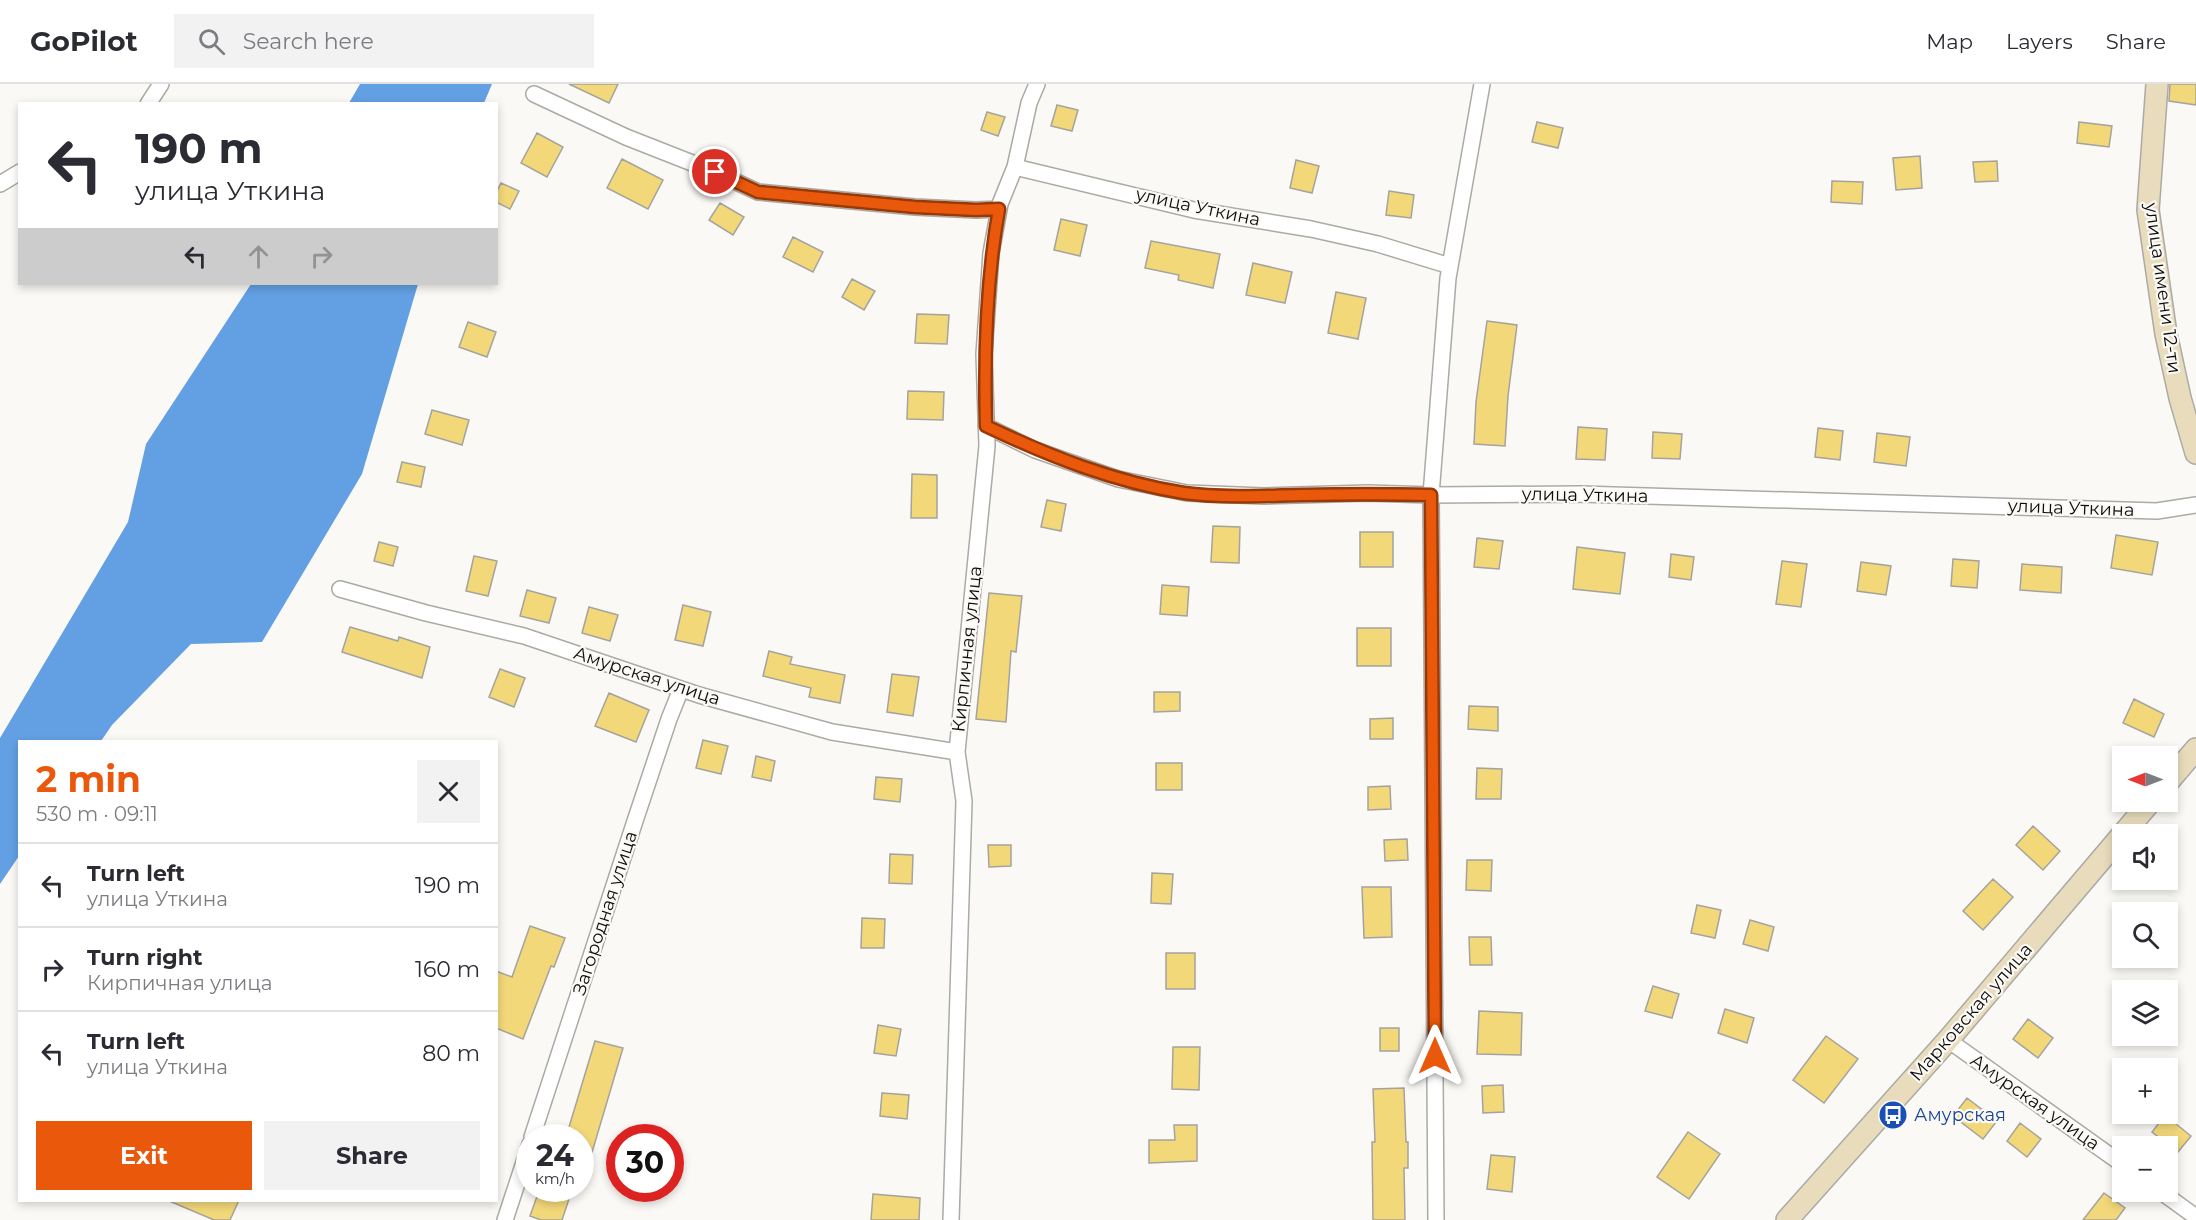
<!DOCTYPE html>
<meta charset="utf-8">
<style>
:root{--surface:#fff;--page:#f2f2f3;--text:#2b2b33;--muted:#7c7c81;--line:#e1e1e2;--accent:#ea580c}
body{margin:0;font-family:Montserrat,sans-serif;background:var(--page);color:var(--text);height:100vh;display:flex;flex-direction:column;font-size:22px;white-space:nowrap}
*{box-sizing:border-box;margin:0}
p{font-size:20px;color:var(--muted)}
.icon{flex:none;width:33px;height:33px;fill:none;stroke:currentColor;stroke-width:2;stroke-linecap:round;stroke-linejoin:round}
.map{position:relative;flex:1;overflow:hidden}
.panel{position:absolute;left:18px;top:656px;width:480px;height:462px;display:flex;flex-direction:column;background:var(--surface);border-radius:0px;box-shadow:0 3px 9px #0003}
.panel>*{flex:none}
.banner{position:absolute;left:18px;top:18px;width:480px;height:183px;border-radius:0px;box-shadow:0 3px 9px #0003;background:#fff;color:var(--text);overflow:hidden}
.needle{width:39px;rotate:270deg}
.fabs{position:absolute;left:2112px;top:662px;display:grid;gap:12px}
.fabs a{display:grid;place-items:center;width:66px;height:66px;border-radius:0px;background:var(--surface);box-shadow:0 3px 9px #0003;font-size:30px}
.speed{position:absolute;left:516px;top:1040px;display:flex;gap:12px;font-size:30px;font-weight:700;text-align:center}
.speed>*{display:grid;place-content:center;width:78px;height:78px;border-radius:50%;background:var(--surface);box-shadow:0 3px 9px #0003;line-height:1}
.speed small{font-size:15px;font-weight:400}
.speed .limit{border:9px solid #d22;background:#fff;color:#111}
.pin{position:absolute;display:grid;place-items:center;width:51px;height:51px;color:#fff;margin:-26px;border:3px solid #fff;border-radius:50%;box-shadow:0 2px 6px #0007}
.me{position:absolute;width:66px;margin:-33px;rotate:0deg;stroke-linejoin:round;filter:drop-shadow(0 0 4px #0008)}
.turn{display:flex;align-items:center;gap:21px;height:126px;padding:0 18px;font-size:27px}
.turn .icon{width:78px;height:78px;stroke-width:2.5}
.turn b{display:block;font-size:42px;line-height:51px}
.lanes{display:flex;align-items:center;height:57px;padding:0 18px;background:#0003;justify-content:center;gap:30px;direction:ltr}
.lanes .off{opacity:.35}
.round{display:grid;place-items:center;flex:none;width:63px;height:63px;border-radius:0px;background:var(--page)}
.overview{display:flex;align-items:center;justify-content:space-between;height:102px;padding:0 18px}
h1{font-size:36px;font-weight:700;line-height:45px;color:var(--accent)}
.action{display:flex;gap:12px;margin-top:auto;padding:12px 18px}
.action a{flex:1;height:69px;border-radius:0px;background:var(--accent);color:#fff;font-size:24px;font-weight:700;line-height:69px;text-align:center}
.action a+a{background:var(--page);color:var(--text)}
ul{padding:0;list-style:none}
li{display:flex;align-items:center;gap:18px;height:84px;padding:0 18px;border-top:2px solid var(--line)}
li div{flex:1}
li b{display:block;font-size:22px}
li em{font-style:normal}
header{display:flex;align-items:center;gap:36px;box-sizing:border-box;height:84px;padding:0 30px;background:var(--surface);border-bottom:2px solid var(--line)}
header strong{font-size:28px}
nav{display:flex;gap:33px;margin-inline-start:auto;font-size:21px}
.search{width:420px;height:54px;background:var(--page);display:flex;align-items:center;gap:15px;box-sizing:border-box;padding:0 21px;border-radius:0px;color:var(--muted);font-size:22px}
.map>svg:first-child{display:block}
</style>
<header>
<strong>GoPilot</strong>
<div class="search"><svg class="icon" aria-label="search" viewBox="0 0 24 24"><circle cx="10" cy="10" r="6"/><path d="M15 15l6 6"/></svg>Search here</div>
<nav><a>Map</a><a>Layers</a><a>Share</a></nav>
</header>
<div class="map">
<svg width="2196" height="1136" viewBox="0 0 2196 1136">
<rect width="100%" height="100%" fill="#fbf9f5"/>
<!-- water -->
<path fill="#63a0e3" d="M 360,0 L 492,0 L 484,19 L 349,19 Z
M 251,200 L 418,200 L 362,390 L 262,558 L 191,560 L 112,641 L 101,657 L 20,657 L 19,772 L 0,800 L 0,654 L 128,438 L 146,360 Z"/>
<!-- building -->
<path fill="#f3d87a" stroke="#a4a39e" stroke-width="1.5" d="M 569,0 L 618,0 L 609,19 Z
M 2170,0 L 2196,0 L 2196,21 L 2169,17 Z
M 1057,21 L 1078,26 L 1072,47 L 1051,42 Z
M 987,28 L 1005,33 L 998,52 L 981,46 Z
M 1537,38 L 1563,44 L 1558,64 L 1532,58 Z
M 2079,38 L 2112,42 L 2109,63 L 2077,59 Z
M 537,49 L 563,63 L 547,93 L 521,79 Z
M 1920,72 L 1922,104 L 1896,106 L 1893,74 Z
M 622,75 L 663,96 L 648,125 L 607,104 Z
M 1296,76 L 1319,82 L 1312,109 L 1290,104 Z
M 1997,77 L 1998,97 L 1975,98 L 1973,78 Z
M 1832,97 L 1863,98 L 1862,120 L 1831,118 Z
M 501,99 L 519,107 L 510,125 L 496,118 L 496,109 Z
M 1389,107 L 1414,111 L 1411,134 L 1386,131 Z
M 720,119 L 744,133 L 733,151 L 709,136 Z
M 1061,135 L 1087,141 L 1080,172 L 1054,166 Z
M 793,153 L 823,168 L 813,188 L 783,173 Z
M 1151,157 L 1220,170 L 1213,204 L 1178,196 L 1179,191 L 1145,184 Z
M 1253,179 L 1292,188 L 1285,219 L 1246,211 Z
M 852,195 L 875,207 L 864,226 L 842,213 Z
M 1336,208 L 1366,214 L 1358,255 L 1328,249 Z
M 917,230 L 949,231 L 947,260 L 915,259 Z
M 1487,237 L 1517,241 L 1508,312 L 1505,362 L 1474,360 L 1476,318 Z
M 468,238 L 496,248 L 487,273 L 459,263 Z
M 908,307 L 944,308 L 943,336 L 907,335 Z
M 432,326 L 469,336 L 462,361 L 425,350 Z
M 1578,343 L 1607,345 L 1605,376 L 1576,375 Z
M 1818,344 L 1843,347 L 1840,376 L 1815,373 Z
M 1653,348 L 1682,350 L 1680,375 L 1652,374 Z
M 1877,349 L 1910,353 L 1906,382 L 1874,378 Z
M 402,378 L 425,383 L 421,403 L 397,398 Z
M 912,390 L 937,391 L 937,434 L 911,434 Z
M 1047,416 L 1066,420 L 1061,447 L 1041,443 Z
M 1213,442 L 1240,443 L 1239,479 L 1211,478 Z
M 1360,448 L 1393,448 L 1393,483 L 1360,483 Z
M 2116,451 L 2158,458 L 2152,491 L 2111,484 Z
M 1477,454 L 1503,457 L 1499,485 L 1474,483 Z
M 379,458 L 398,463 L 393,482 L 374,477 Z
M 1577,463 L 1625,469 L 1620,510 L 1573,505 Z
M 1671,470 L 1694,473 L 1691,496 L 1669,493 Z
M 474,472 L 497,477 L 488,512 L 466,507 Z
M 1953,475 L 1979,477 L 1977,504 L 1951,502 Z
M 1782,477 L 1807,480 L 1801,523 L 1776,520 Z
M 1861,478 L 1891,482 L 1886,511 L 1857,507 Z
M 2022,480 L 2062,483 L 2061,509 L 2020,506 Z
M 1162,501 L 1189,503 L 1187,532 L 1160,530 Z
M 527,506 L 556,514 L 549,539 L 520,532 Z
M 989,509 L 1022,512 L 1016,568 L 1011,567 L 1006,638 L 976,635 Z
M 683,521 L 711,528 L 703,562 L 675,556 Z
M 589,523 L 618,531 L 610,557 L 582,549 Z
M 350,543 L 398,557 L 399,553 L 430,563 L 422,594 L 342,568 Z
M 1357,544 L 1391,544 L 1391,582 L 1357,582 Z
M 769,567 L 792,573 L 790,580 L 845,591 L 840,619 L 809,613 L 811,604 L 763,592 Z
M 500,585 L 525,594 L 514,623 L 489,613 Z
M 892,590 L 919,593 L 913,632 L 887,628 Z
M 1154,608 L 1180,608 L 1180,627 L 1154,628 Z
M 609,609 L 649,626 L 636,658 L 595,642 Z
M 2134,615 L 2164,630 L 2154,653 L 2123,639 Z
M 1469,622 L 1498,623 L 1498,647 L 1468,645 Z
M 1393,634 L 1393,655 L 1370,655 L 1370,635 Z
M 703,656 L 728,662 L 721,690 L 696,684 Z
M 756,672 L 775,677 L 771,697 L 752,693 Z
M 1156,679 L 1182,679 L 1182,706 L 1156,706 Z
M 1477,684 L 1502,685 L 1501,715 L 1476,715 Z
M 876,693 L 902,695 L 900,718 L 874,715 Z
M 1390,702 L 1391,725 L 1368,726 L 1368,703 Z
M 2033,742 L 2060,767 L 2043,786 L 2016,761 Z
M 1407,755 L 1408,776 L 1385,777 L 1384,756 Z
M 988,761 L 1011,761 L 1011,782 L 989,783 Z
M 890,770 L 913,771 L 912,800 L 889,799 Z
M 1467,776 L 1492,776 L 1491,807 L 1466,806 Z
M 1152,789 L 1173,790 L 1171,820 L 1151,819 Z
M 1993,795 L 2013,813 L 1983,846 L 1963,827 Z
M 1362,803 L 1391,803 L 1392,853 L 1364,854 Z
M 1697,821 L 1721,826 L 1715,854 L 1691,849 Z
M 862,834 L 885,835 L 884,864 L 861,864 Z
M 1750,836 L 1774,843 L 1768,867 L 1743,860 Z
M 530,842 L 565,854 L 554,883 L 551,882 L 523,955 L 496,944 L 496,887 L 512,893 Z
M 1469,853 L 1491,853 L 1492,881 L 1470,881 Z
M 1166,869 L 1195,869 L 1195,905 L 1166,905 Z
M 1653,902 L 1679,910 L 1672,934 L 1645,927 Z
M 1725,925 L 1754,934 L 1747,959 L 1718,949 Z
M 1479,927 L 1522,929 L 1521,971 L 1477,970 Z
M 2028,935 L 2053,954 L 2038,974 L 2013,955 Z
M 878,941 L 901,945 L 896,972 L 874,969 Z
M 1380,944 L 1399,944 L 1399,967 L 1380,967 Z
M 1826,952 L 1858,975 L 1824,1019 L 1793,996 Z
M 595,957 L 623,964 L 585,1092 L 580,1091 L 580,1053 L 566,1053 Z
M 1173,963 L 1200,963 L 1199,1006 L 1172,1005 Z
M 1503,1001 L 1504,1028 L 1483,1029 L 1482,1002 Z
M 1404,1004 L 1406,1058 L 1408,1058 L 1408,1084 L 1404,1084 L 1405,1136 L 1373,1136 L 1372,1058 L 1375,1058 L 1373,1005 Z
M 882,1009 L 909,1011 L 907,1035 L 880,1032 Z
M 1967,1014 L 1997,1037 L 1983,1055 L 1953,1032 Z
M 2165,1031 L 2191,1052 L 2178,1068 L 2152,1048 Z
M 2020,1039 L 2041,1055 L 2027,1073 L 2007,1057 Z
M 1174,1041 L 1197,1041 L 1197,1077 L 1149,1079 L 1149,1056 L 1175,1056 Z
M 1688,1048 L 1720,1070 L 1689,1115 L 1657,1093 Z
M 1491,1071 L 1515,1073 L 1512,1108 L 1487,1105 Z
M 540,1104 L 556,1104 L 571,1109 L 562,1136 L 541,1136 L 530,1132 Z
M 2104,1109 L 2125,1124 L 2116,1136 L 2083,1136 Z
M 873,1110 L 920,1114 L 919,1136 L 871,1136 Z
M 167,1116 L 239,1116 L 230,1136 L 214,1136 Z"/>
<g fill="none" stroke-linecap="round" stroke-linejoin="round">
<!-- minor casing -->
<g stroke="#abaaa5" stroke-width="18">
<path id="minor" d="M 534,10 L 626,53 L 715,88 L 758,108 L 915,123 L 976,126 L 999,125
M 148,20 L 161,0
M 1015,83 L 1194,126 L 1311,145 L 1378,160 L 1450,182
M 0,100 L 20,88
M 986,342 L 1035,366 L 1118,395 L 1187,409 L 1264,412 L 1368,409 L 1431,411 L 1580,410 L 2157,427 L 2196,421
M 340,505 L 426,529 L 524,552 L 699,611 L 832,648 L 957,668
M 1948,956 L 2122,1080
M 532,1053 L 635,737 L 669,635 L 681,605
M 2160,1107 L 2196,1133
M 505,1136 L 530,1060
M 951,1136 L 964,717 L 957,668 L 987,362 L 984,270 L 991,169 L 1000,120 L 1015,83 L 1029,19 L 1037,0
M 1436,1136 L 1431,411 L 1448,194 L 1482,0"/>
</g>
<!-- secondary casing -->
<g stroke="#abaaa5" stroke-width="24">
<path id="secondary" d="M 2157,0 L 2148,126 L 2166,250 L 2180,314 L 2196,369
M 2168,698 L 2196,665
M 1787,1136 L 1948,956 L 2151,717"/>
</g>
<!-- minor -->
<use href="#minor" stroke="#fff" stroke-width="15"/>
<!-- secondary -->
<use href="#secondary" stroke="#e8dcbc" stroke-width="21"/>
</g>
<g fill="none" stroke-linecap="round" stroke-linejoin="round">
<!-- route casing -->
<g stroke="#983908" stroke-width="15">
<path id="route" d="M 715,88 L 758,108 L 915,123 L 976,126 L 999,125 C 986,197 984,269 986,342 C 1049,372 1114,398 1184,409 C 1219,414 1267,412 1303,411 C 1346,410 1388,410 1431,411 L 1435,972"/>
</g>
<!-- route -->
<use href="#route" stroke="#ea580c" stroke-width="10"/>
</g>
<!-- icons -->
<defs>
<g id="bus-disc" transform="scale(1.5)"><circle r="9.5" fill="#1a4fb4" stroke="#fbf9f5"/><path d="M-5-6H5V4H4V6H2V4H-2V6H-4V4H-5ZM-3.5-4V0h7V-4ZM-3.5 1.2v1.5H-2V1.2ZM2 1.2v1.5H3.5V1.2Z" fill="#fff"/></g>
</defs>
<g fill-rule="evenodd">
<use href="#bus-disc" x="1893" y="1031"/>
</g>
<g text-anchor="middle" stroke-width="4.5" stroke-linejoin="round" paint-order="stroke">
<!-- street labels -->
<g font-size="18" fill="#0e0d0c" stroke="#fbf9f5">
<text transform="translate(1198 123) rotate(12)" y="6">улица Уткина</text>
<text transform="translate(2163 204) rotate(82)" y="6">улица имени 12-ти</text>
<text transform="translate(1585 411) rotate(1)" y="6">улица Уткина</text>
<text transform="translate(2071 424) rotate(2)" y="6">улица Уткина</text>
<text transform="translate(967 565) rotate(-84)" y="6">Кирпичная улица</text>
<text transform="translate(647 592) rotate(18)" y="6">Амурская улица</text>
<text transform="translate(605 829) rotate(-72)" y="6">Загородная улица</text>
<text transform="translate(1971 928) rotate(-49)" y="6">Марковская улица</text>
<text transform="translate(2035 1018) rotate(35)" y="6">Амурская улица</text>
</g>
<!-- transit labels -->
<g font-size="18" fill="#164399" stroke="#fbf9f5" text-anchor="start">
<text x="1914" y="1037">Амурская</text>
</g>
</g>
</svg>
<div class="fabs">
<a><svg class="needle" viewBox="-14 -14 28 28"><path d="M0-13l5 13h-10z" fill="#e53935"/><path d="M0 13l5-13h-10z" fill="#7c7c81"/></svg></a>
<a><svg class="icon" aria-label="sound" viewBox="0 0 24 24"><path d="M4 9h4l5-4v14l-5-4H4zM17 9q2 3 0 6"/></svg></a>
<a><svg class="icon" aria-label="search" viewBox="0 0 24 24"><circle cx="10" cy="10" r="6"/><path d="M15 15l6 6"/></svg></a>
<a><svg class="icon" aria-label="layers" viewBox="0 0 24 24"><path d="M12 4l9 5-9 5-9-5zM3 14l9 5 9-5"/></svg></a>
<a>+</a>
<a>−</a>
</div>
<div class="speed"><div>24<small>km/h</small></div><div class="limit">30</div></div>
<div class="pin" style="left:715px;top:88px;background:#d93025"><svg class="icon" aria-label="arrive" viewBox="0 0 24 24"><path d="M6 21V4h12l-3 4 3 4H6"/></svg></div>
<svg class="me" style="left:1435px;top:972px" viewBox="-20 -20 40 40"><path d="M0-17L14 15 0 8-14 15z" fill="#ea580c" stroke="#fff" stroke-width="4"/></svg>
<div class="banner">
<div class="turn"><svg class="icon" aria-label="left" viewBox="0 0 24 24"><path d="M17 20v-9H6M10 6l-5 5 5 5"/></svg><div><b>190 m</b>улица Уткина</div></div>
<div class="lanes"><svg class="icon" aria-label="left" viewBox="0 0 24 24"><path d="M17 20v-9H6M10 6l-5 5 5 5"/></svg><svg class="icon off" aria-label="ahead" viewBox="0 0 24 24"><path d="M12 20V5M6 11l6-6 6 6"/></svg><svg class="icon off" aria-label="right" viewBox="0 0 24 24"><path d="M7 20v-9h11M14 6l5 5-5 5"/></svg></div>
</div>
<section class="panel">
<div class="overview"><div><h1>2 min</h1><p>530 m · 09:11</p></div><a class="round"><svg class="icon" aria-label="close" viewBox="0 0 24 24"><path d="M6 6l12 12M18 6L6 18"/></svg></a></div>
<ul>
<li><svg class="icon" aria-label="left" viewBox="0 0 24 24"><path d="M17 20v-9H6M10 6l-5 5 5 5"/></svg><div><b>Turn left</b><p>улица Уткина</p></div><em>190 m</em></li>
<li><svg class="icon" aria-label="right" viewBox="0 0 24 24"><path d="M7 20v-9h11M14 6l5 5-5 5"/></svg><div><b>Turn right</b><p>Кирпичная улица</p></div><em>160 m</em></li>
<li><svg class="icon" aria-label="left" viewBox="0 0 24 24"><path d="M17 20v-9H6M10 6l-5 5 5 5"/></svg><div><b>Turn left</b><p>улица Уткина</p></div><em>80 m</em></li>
</ul>
<div class="action"><a>Exit</a><a>Share</a></div>
</section>
</div>
